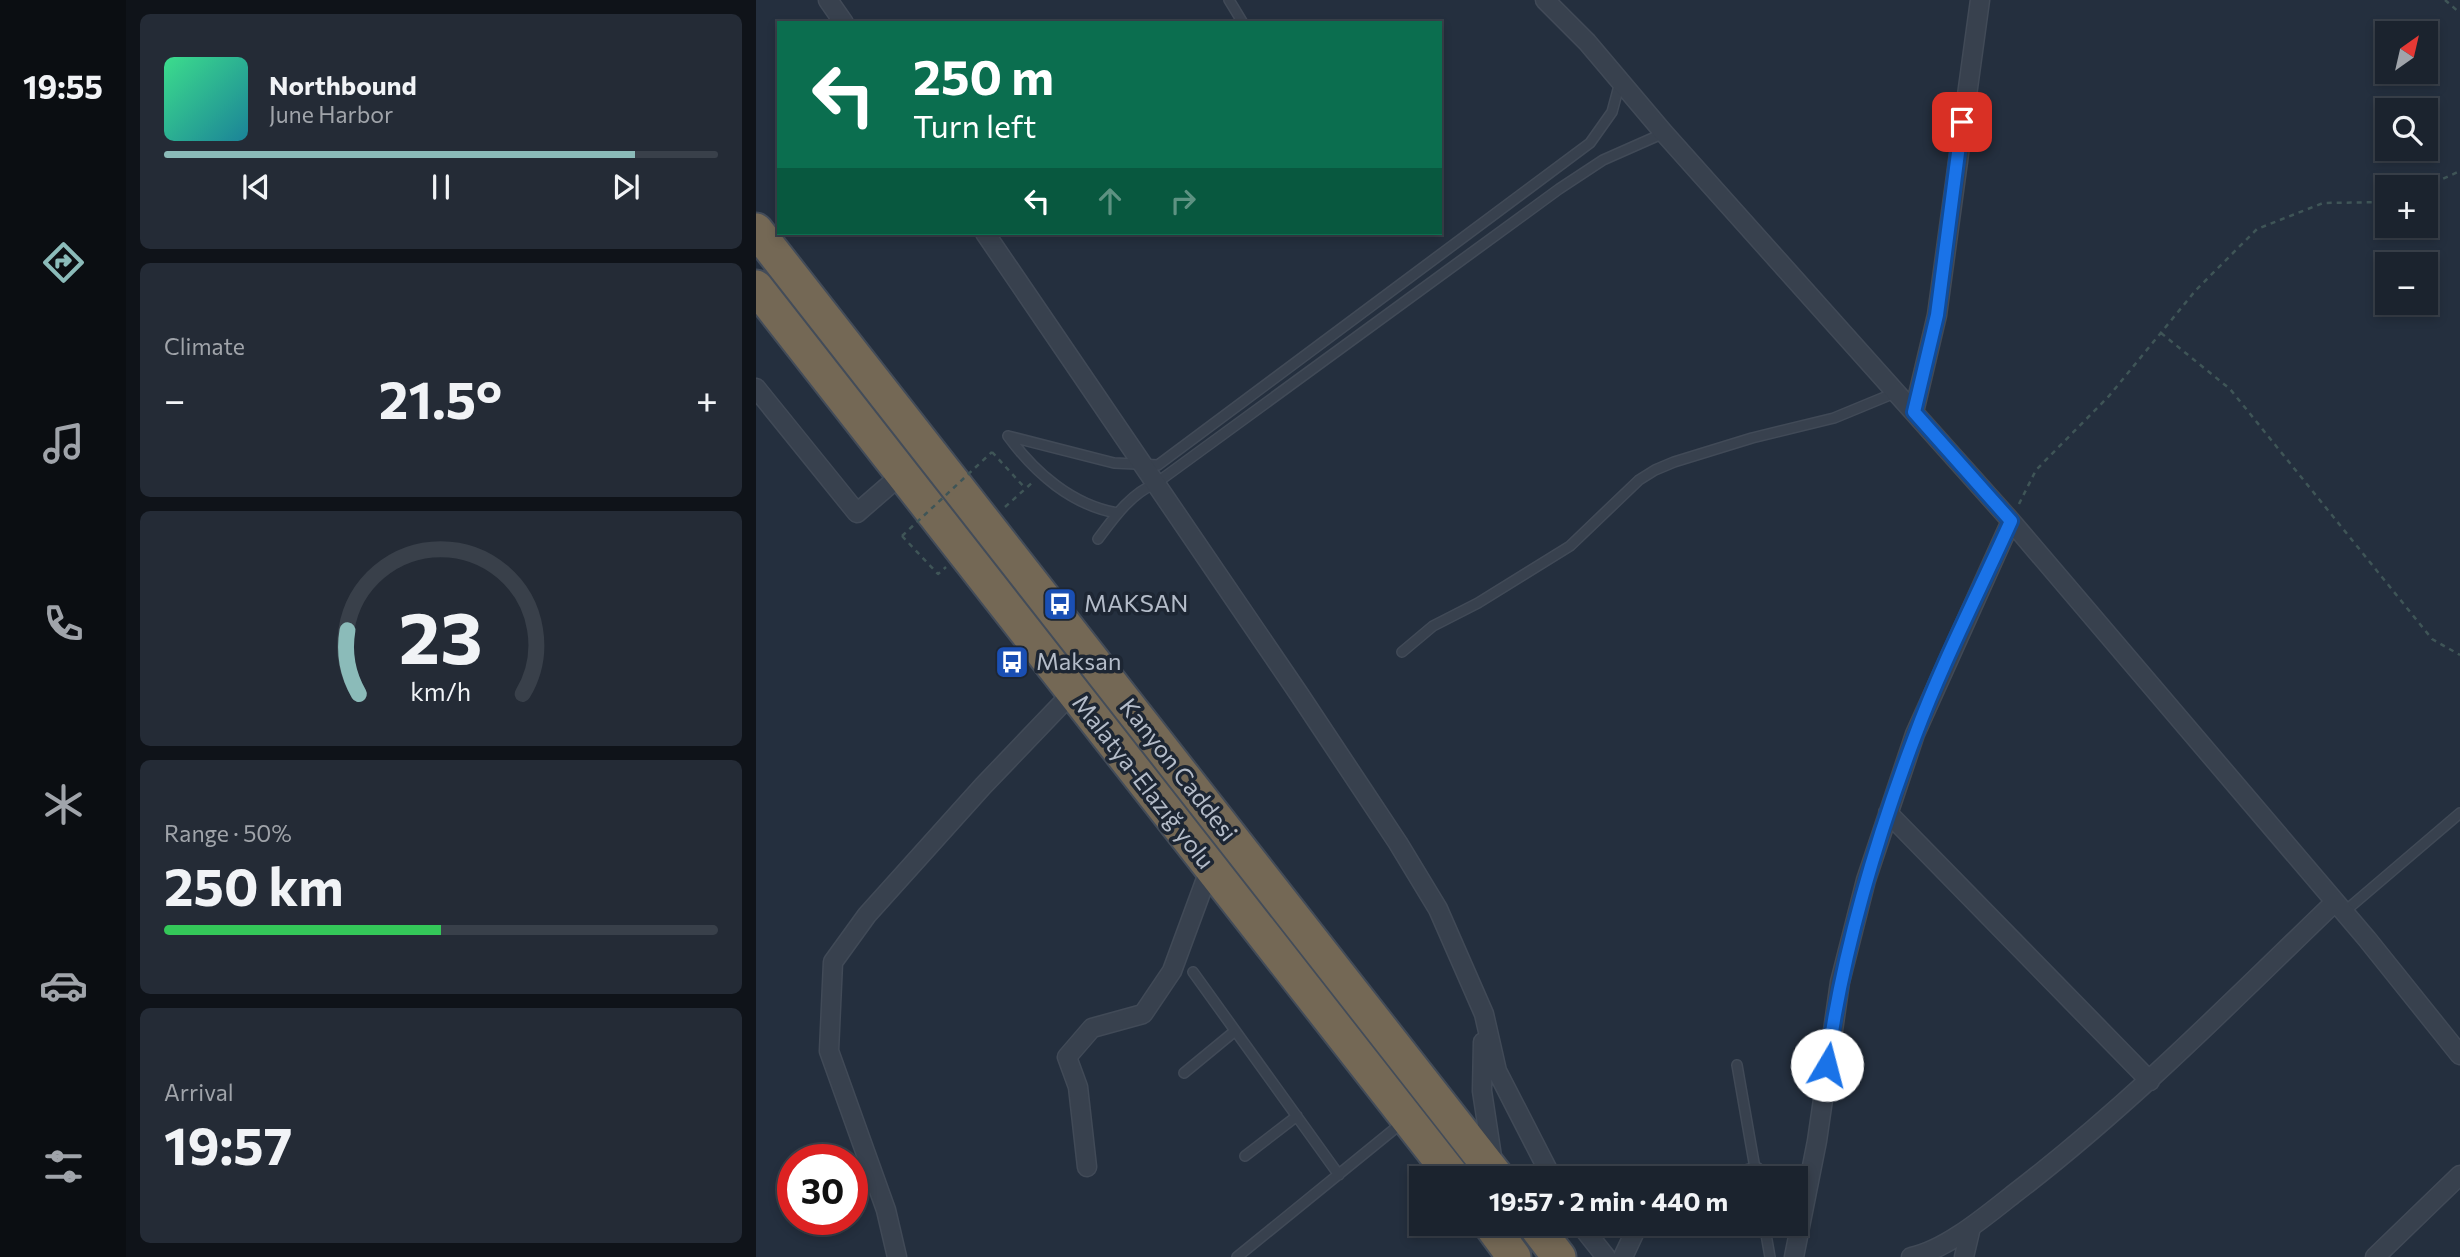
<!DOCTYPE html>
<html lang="en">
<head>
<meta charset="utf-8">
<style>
  body { margin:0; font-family:Commissioner,sans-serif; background:#242b36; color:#f1f3f6; height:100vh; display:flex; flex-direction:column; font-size:26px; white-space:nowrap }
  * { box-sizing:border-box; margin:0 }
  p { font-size:23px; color:#a0a4aa }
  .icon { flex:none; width:38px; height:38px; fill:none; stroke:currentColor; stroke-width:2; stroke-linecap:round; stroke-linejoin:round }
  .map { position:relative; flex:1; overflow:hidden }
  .drawer { display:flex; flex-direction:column; gap:14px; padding:14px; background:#0f1319; width:630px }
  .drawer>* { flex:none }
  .guide { position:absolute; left:21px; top:21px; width:665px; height:214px; border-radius:0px; box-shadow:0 4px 10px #0003,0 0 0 2px #39404a; background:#0b6e4f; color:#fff; overflow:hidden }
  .needle { width:46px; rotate:34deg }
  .controls { position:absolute; left:1619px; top:21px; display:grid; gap:14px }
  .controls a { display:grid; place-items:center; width:63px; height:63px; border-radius:0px; background:#1b232e; box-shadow:0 4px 10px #0003,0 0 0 2px #39404a; font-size:35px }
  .speed { position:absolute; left:21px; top:1144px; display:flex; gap:14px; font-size:35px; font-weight:700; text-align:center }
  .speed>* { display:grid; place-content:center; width:91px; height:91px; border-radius:50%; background:#1b232e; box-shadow:0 4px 10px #0003,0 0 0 2px #39404a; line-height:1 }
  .speed .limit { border:10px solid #d22; background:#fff; color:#111 }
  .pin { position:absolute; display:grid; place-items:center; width:60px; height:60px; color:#fff; margin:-30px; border-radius:14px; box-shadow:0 4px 10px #0006 }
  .me { position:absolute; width:77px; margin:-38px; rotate:8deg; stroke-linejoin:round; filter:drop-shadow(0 0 5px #0008) }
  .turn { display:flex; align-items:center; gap:24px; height:147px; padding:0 21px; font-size:32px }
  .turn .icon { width:91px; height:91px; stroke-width:2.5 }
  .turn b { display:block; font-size:49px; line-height:60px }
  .lanes { display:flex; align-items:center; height:66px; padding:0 21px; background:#0003; justify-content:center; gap:35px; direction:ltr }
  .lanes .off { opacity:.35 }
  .big { font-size:52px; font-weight:700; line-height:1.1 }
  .drawer .tile { flex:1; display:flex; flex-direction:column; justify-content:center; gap:10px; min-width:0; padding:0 24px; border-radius:10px; background:#242b36 }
  .drawer .dial { align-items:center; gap:0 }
  .dial svg { height:182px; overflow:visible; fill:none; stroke:#39404a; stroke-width:7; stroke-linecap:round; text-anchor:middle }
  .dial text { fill:#f1f3f6; stroke:none }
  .song { display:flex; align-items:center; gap:21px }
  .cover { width:84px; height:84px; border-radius:10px; background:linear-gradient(135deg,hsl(150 70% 55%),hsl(190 70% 35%)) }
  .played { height:7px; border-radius:4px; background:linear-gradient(90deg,#8bbbb9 85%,#39404a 85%) }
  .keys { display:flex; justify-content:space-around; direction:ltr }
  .heat { display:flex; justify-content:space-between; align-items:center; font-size:38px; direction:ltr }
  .charge { height:10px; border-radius:5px; background:linear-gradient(90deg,#34c759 50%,#39404a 0) }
  .trip { position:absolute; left:653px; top:1166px; width:399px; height:70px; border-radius:0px; background:#1b232e; box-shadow:0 4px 10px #0003,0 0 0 2px #39404a; font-weight:700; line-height:70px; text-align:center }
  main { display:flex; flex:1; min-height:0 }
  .dock { display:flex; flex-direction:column; width:126px; justify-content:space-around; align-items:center; background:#0b0e12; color:#a0a4aa }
  .dock .icon { width:49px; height:49px }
  .dock .current { color:#8bbbb9 }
  .dock b { font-size:32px; color:#f1f3f6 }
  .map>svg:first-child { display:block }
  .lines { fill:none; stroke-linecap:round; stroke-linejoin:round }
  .lane-casing { stroke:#414a57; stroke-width:12 }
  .street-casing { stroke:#414a57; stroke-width:21 }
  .highway-casing { stroke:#434c59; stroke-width:37 }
  .path { stroke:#3f5557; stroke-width:2.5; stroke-dasharray:5 5; stroke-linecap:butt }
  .lane { stroke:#38414e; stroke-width:9 }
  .street { stroke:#38414e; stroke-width:18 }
  .highway { stroke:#746855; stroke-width:33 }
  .path-bridge { stroke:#3f5557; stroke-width:2.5; stroke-dasharray:5 5; stroke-linecap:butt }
  .route-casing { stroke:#114b97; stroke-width:18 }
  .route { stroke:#1a73e8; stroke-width:12 }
  .labels { text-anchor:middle; stroke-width:7; stroke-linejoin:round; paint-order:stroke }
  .poi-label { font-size:24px; fill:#b4bcc9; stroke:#1d2633; text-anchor:start }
  .street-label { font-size:24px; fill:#b4bcc9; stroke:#1d2633 }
</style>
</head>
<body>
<main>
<nav class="dock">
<b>19:55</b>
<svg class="icon current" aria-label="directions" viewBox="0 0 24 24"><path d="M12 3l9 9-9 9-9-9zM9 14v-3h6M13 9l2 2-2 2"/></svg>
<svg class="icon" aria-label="music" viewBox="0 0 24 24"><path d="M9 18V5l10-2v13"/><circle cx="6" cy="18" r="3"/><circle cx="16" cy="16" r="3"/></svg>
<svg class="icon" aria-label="phone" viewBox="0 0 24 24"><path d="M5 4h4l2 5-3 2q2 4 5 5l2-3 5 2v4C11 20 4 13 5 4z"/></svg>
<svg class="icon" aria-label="climate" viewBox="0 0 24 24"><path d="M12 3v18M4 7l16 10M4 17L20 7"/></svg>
<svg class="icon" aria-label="car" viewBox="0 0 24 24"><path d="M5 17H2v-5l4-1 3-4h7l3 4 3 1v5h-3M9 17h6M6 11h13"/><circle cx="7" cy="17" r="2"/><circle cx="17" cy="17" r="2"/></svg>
<svg class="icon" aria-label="filters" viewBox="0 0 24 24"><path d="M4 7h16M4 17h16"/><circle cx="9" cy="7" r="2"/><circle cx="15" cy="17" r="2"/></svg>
</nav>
<section class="drawer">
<div class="tile">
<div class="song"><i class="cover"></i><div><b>Northbound</b><p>June Harbor</p></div></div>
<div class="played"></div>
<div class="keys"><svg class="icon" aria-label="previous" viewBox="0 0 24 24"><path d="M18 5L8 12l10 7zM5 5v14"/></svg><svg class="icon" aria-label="pause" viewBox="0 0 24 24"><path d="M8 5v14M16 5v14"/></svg><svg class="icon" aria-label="next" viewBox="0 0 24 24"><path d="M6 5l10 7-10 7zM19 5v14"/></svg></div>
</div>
<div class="tile"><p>Climate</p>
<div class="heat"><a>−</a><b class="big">21.5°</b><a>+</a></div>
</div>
<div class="tile dial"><svg viewBox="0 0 100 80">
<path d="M14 69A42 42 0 1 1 86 69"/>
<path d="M14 69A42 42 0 0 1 9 41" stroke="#8bbbb9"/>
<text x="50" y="56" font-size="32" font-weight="700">23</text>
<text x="50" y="72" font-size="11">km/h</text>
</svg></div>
<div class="tile"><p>Range · 50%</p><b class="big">250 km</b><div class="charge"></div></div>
<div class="tile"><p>Arrival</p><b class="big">19:57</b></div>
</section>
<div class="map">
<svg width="1704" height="1257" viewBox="0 0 1704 1257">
  <rect width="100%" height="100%" fill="#242f3e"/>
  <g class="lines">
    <g class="lane-casing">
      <path id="lane" d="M473,0L487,23
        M252,436L358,463L402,465L834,143L856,112L864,82
        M252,436C279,473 316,505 361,513
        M342,539C357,519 375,493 399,484L803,189L847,160L908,133
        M646,652L677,626L722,603L814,546L883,480L899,470L918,462L996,438L1078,418L1141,392
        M1588,912L1704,813
        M437,972L583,1175
        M981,1065L1000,1174
        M428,1073L479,1031
        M489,1156L541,1116
        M1008,1223L1014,1257
        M481,1257L647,1122"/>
    </g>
    <g class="street-casing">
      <path id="street" d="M72,0L88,23
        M789,0L831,42L908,133L1255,521L1611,939L1704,1055
        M229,233L543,694L642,843L682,909L728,1014L741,1071L796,1178
        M0,388L101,513L146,474
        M1158,412L1181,315L1224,0
        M1132,813L1394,1081
        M727,1042L726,1091L737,1163
        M331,1167L322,1087L311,1057L336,1028L387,1014L416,971L454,868
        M977,1178L1000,1172
        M823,1223L850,1257
        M141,1257L130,1210L73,1051L77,962L111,915L227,786L317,692
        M867,1257L883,1223
        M1038,1257L1061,1141L1084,982L1110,880L1159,734L1255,521
        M1155,1257C1190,1250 1231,1215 1259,1193C1374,1105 1475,1002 1579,902
        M1208,1257L1215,1227
        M1619,1257L1704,1175"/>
    </g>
    <g class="highway-casing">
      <path id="highway" d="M0,230L742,1178
        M0,287L698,1178
        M733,1223L758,1257
        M777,1223L803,1257"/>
    </g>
    <path class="path" d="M1689,0L1704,13
      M1669,187L1704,171
      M1405,333L1474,389L1676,639L1704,655
      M236,452L269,488
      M1263,504L1280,470L1353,396L1440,290L1501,229L1567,203L1631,202
      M249,507L278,481
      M146,536L182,574L190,567"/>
    <use href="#lane" class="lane"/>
    <use href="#street" class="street"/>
    <use href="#highway" class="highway"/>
    <path class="path-bridge" d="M146,536L236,452"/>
  </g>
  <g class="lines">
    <g class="route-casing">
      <path id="route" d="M1071,1065C1086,952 1119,842 1159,736C1186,663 1223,592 1255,521L1158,412L1181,315L1206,122"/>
    </g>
    <use href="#route" class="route"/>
  </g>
  <defs>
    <g id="bus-square" transform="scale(1.75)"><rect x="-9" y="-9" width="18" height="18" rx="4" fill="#1a4fb4" stroke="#1d2633"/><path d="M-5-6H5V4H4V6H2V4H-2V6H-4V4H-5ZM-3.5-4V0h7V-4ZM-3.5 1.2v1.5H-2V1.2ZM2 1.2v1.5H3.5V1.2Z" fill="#fff"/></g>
  </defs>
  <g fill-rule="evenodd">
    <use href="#bus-square" x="304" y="604"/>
    <use href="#bus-square" x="256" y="662"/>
  </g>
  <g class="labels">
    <g class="poi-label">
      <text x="328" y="612">MAKSAN</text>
      <text x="280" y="670">Maksan</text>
    </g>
    <g class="street-label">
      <text transform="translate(422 770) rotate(52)" y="8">Kanyon Caddesi</text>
      <text transform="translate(387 782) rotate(52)" y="8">Malatya-Elazığ yolu</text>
    </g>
  </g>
</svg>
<div class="controls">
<a><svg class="needle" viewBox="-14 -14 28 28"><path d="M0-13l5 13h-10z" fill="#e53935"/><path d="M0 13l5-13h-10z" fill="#a0a4aa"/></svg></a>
<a><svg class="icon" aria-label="search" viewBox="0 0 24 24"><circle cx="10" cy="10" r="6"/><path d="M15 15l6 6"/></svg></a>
<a>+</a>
<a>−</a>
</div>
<div class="speed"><div class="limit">30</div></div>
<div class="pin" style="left:1206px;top:122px;background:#d93025"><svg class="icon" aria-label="arrive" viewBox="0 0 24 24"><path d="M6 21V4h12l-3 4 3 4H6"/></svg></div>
<svg class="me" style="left:1071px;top:1065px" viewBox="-20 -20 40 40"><circle r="19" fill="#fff"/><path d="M0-13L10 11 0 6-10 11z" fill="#1a73e8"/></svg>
<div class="trip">19:57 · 2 min · 440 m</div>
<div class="guide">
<div class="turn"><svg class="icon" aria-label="left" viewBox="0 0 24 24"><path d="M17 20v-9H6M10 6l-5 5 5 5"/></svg><div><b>250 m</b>Turn left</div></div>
<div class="lanes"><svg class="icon" aria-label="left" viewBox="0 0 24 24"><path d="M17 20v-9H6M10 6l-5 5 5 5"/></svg><svg class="icon off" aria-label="ahead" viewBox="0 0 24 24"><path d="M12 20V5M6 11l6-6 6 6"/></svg><svg class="icon off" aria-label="right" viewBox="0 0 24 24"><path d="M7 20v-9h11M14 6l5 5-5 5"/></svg></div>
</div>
</div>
</main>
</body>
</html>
